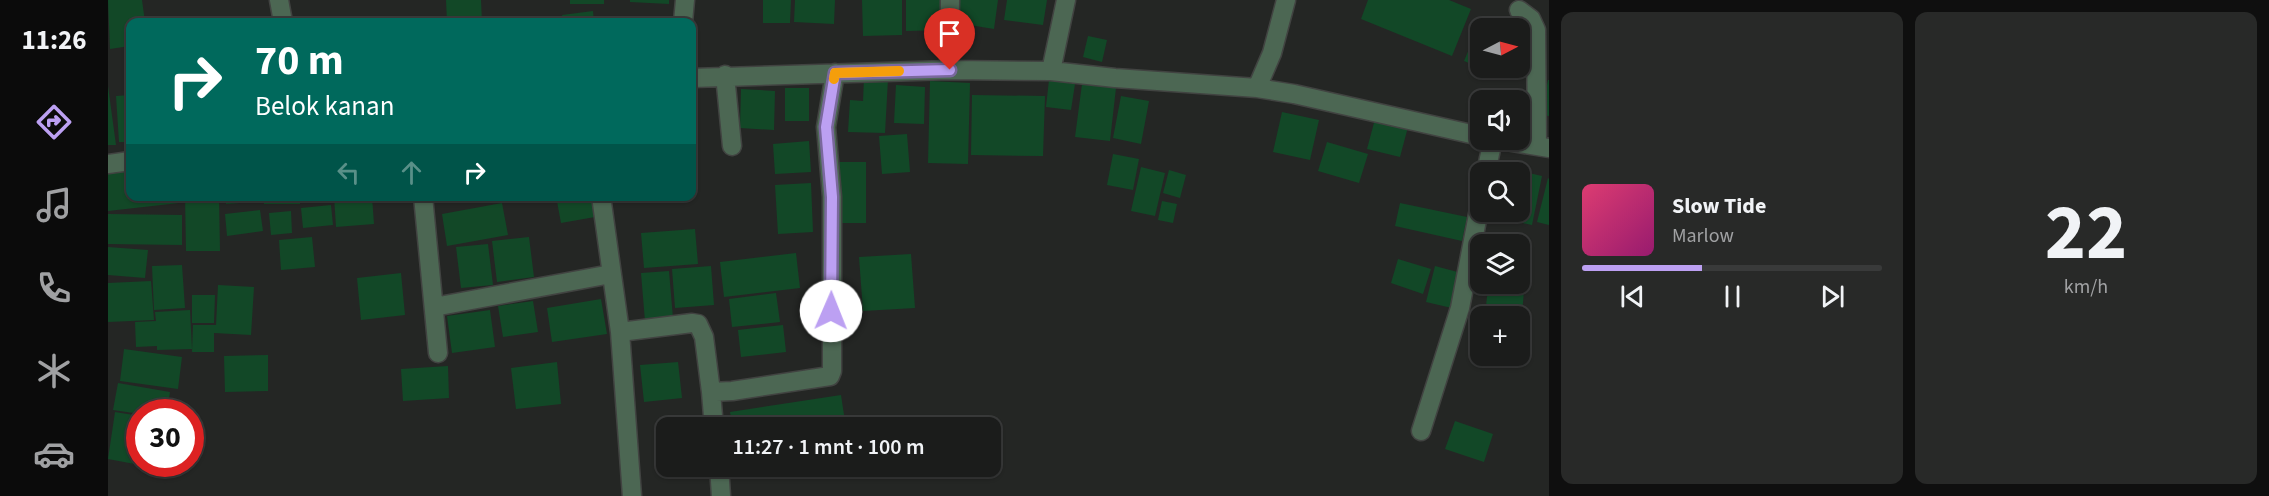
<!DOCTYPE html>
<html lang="id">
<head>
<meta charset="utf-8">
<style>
  body { margin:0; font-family:"Source Sans 3",sans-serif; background:#282928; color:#f1f3f6; height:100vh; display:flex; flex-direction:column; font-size:22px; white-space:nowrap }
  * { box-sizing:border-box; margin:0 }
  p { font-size:20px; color:#a0a1a3 }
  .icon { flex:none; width:33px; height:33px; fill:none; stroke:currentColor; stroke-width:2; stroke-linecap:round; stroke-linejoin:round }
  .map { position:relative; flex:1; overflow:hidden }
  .details { display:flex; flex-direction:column; gap:12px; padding:12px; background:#0f0f0f; width:720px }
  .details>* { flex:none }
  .top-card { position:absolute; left:18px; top:18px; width:570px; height:183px; border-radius:12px; box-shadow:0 2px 4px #0004,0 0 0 2px #393a3a; background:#00695c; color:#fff; overflow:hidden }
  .needle { width:39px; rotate:84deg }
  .tools { position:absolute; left:1362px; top:18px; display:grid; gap:12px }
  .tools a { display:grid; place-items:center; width:60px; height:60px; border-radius:12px; background:#1b1c1b; box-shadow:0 2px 4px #0004,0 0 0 2px #393a3a; font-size:30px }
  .speed { position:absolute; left:18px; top:399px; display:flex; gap:12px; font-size:30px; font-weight:700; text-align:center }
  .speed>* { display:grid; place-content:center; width:78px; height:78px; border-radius:50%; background:#1b1c1b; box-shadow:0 2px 4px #0004,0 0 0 2px #393a3a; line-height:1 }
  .speed .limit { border:9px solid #d22; background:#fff; color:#111 }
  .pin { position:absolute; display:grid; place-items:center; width:51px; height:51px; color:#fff; margin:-62px -26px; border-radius:50% 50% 50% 0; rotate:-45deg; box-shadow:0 0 6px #0007 }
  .pin .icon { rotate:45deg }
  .me { position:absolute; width:66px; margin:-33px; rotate:1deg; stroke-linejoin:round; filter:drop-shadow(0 0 4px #0008) }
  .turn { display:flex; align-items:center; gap:21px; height:126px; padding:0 30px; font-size:27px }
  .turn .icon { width:78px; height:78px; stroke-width:2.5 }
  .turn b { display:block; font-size:42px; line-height:51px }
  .lanes { display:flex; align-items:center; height:57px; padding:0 30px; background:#0003; justify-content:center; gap:30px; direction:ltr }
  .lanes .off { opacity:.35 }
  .details .tile { flex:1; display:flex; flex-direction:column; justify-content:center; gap:9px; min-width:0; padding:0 21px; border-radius:12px; background:#282928 }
  .details .dial { align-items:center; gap:0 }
  .dial b { font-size:78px; line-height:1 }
  .song { display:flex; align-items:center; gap:18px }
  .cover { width:72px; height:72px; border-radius:9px; background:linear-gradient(135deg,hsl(340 70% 55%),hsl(320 70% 35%)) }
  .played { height:6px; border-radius:3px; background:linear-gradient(90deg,#bca0f2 40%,#393a3a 40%) }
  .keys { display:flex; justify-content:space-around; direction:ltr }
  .details .tiles { flex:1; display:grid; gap:12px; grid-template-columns:repeat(2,1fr) }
  .trip { position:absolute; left:548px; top:417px; width:345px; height:60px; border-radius:12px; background:#1b1c1b; box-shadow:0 2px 4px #0004,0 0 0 2px #393a3a; font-weight:600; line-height:60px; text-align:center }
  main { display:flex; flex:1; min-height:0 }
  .menu { display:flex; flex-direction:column; width:108px; justify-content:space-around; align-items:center; background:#0b0b0b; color:#a0a1a3 }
  .menu .icon { width:42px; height:42px }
  .menu .on { color:#bca0f2 }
  .menu b { font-size:27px; color:#f1f3f6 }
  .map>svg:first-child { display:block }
  .building { fill:#124827 }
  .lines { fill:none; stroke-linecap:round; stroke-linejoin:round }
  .street-casing { stroke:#414341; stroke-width:21 }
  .street { stroke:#4c6753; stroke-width:18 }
  .route-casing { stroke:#7a689d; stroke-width:15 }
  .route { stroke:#bca0f2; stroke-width:10 }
  .slow { stroke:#f59e0b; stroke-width:10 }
</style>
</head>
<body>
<main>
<nav class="menu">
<b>11:26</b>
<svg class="icon on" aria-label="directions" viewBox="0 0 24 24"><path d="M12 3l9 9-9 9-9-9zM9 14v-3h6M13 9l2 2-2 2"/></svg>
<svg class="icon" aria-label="music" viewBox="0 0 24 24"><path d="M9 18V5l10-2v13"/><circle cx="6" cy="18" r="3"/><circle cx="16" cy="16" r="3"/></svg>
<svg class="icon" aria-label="phone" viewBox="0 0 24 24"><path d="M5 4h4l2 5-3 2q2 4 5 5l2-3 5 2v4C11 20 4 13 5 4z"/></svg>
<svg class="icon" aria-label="climate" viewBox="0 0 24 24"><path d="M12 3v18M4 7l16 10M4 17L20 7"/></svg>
<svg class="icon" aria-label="car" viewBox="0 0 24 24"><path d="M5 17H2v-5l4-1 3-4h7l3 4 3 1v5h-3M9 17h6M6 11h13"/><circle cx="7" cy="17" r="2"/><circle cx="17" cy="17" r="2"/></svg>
</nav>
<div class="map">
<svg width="1441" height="496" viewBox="0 0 1441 496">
  <rect width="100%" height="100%" fill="#242624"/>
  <path class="building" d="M0,0H34L37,22H22V46L2,49Z
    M338,0H373L374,22H339Z
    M462,0H496V4H462Z
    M522,0H561V4L522,2Z
    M655,0H683L682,23H655Z
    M687,0H727L726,24L686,22Z
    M754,0H794V35L755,36Z
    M798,0H838V30L798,31Z
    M847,0H890L886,29L843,22Z
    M899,0H939L935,25L896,20Z
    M1260,0H1341L1363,9L1344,56L1253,19Z
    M485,11L486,22H455L454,15Z
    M1367,35L1372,37V68H1407L1403,80L1356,61Z
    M980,36L999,40L994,62L975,57Z
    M756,78L780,79L777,133L740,132L742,100L755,101Z
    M941,80L967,84L963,110L938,107Z
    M1440,80H1441V116L1433,115Z
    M822,81L862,83L860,164L820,163Z
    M974,84L1008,88L1002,141L967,137Z
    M788,85L817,87L816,124L786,123Z
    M0,86L8,145H0Z
    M677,88H701V121H677Z
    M633,89L667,91L666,130L632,128Z
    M1393,91L1412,98L1411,100H1390Z
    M22,95V142H11L8,96Z
    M864,95L937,96L935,156L863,155Z
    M1013,96L1041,101L1033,144L1005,138Z
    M1174,112L1211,120L1202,160L1165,152Z
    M1267,119L1300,127L1292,157L1259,149Z
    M799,134L802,172L774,174L771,136Z
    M701,141L703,172L667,174L665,144Z
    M1219,142L1260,154L1251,183L1210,171Z
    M1005,154L1031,159L1025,190L999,185Z
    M731,162H758V223H731Z
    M1386,165L1434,176L1424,225L1376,215V212H1412V172H1384Z
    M22,167V196H70L71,203L0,211V169Z
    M1033,167L1057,173L1047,216L1023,211Z
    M1061,170L1078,175L1072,198L1055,193Z
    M1440,178L1441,179V225L1429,222Z
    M703,183L705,232L670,234L667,185Z
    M77,196H111L112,251H78Z
    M117,196H146V202L118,204Z
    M156,196H192V204H156Z
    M226,196H264L266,224L228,227Z
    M448,196H484L487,217L453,223Z
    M1054,201L1069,204L1065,223L1050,220Z
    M394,203L400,235L339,246L334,214Z
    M1292,203L1359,217L1354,241L1287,226Z
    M223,205L225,225L195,228L193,208Z
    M152,210L155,231L119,236L117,214Z
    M183,211L184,233L163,235L161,213Z
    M0,214L74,215V245L0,244Z
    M587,229L590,264L536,268L533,233Z
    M204,237L207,267L173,270L171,240Z
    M421,237L426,277L389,282L384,241Z
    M380,244L385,285L353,288L348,247Z
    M0,247L40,250L37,278L0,275Z
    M688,253L692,288L616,297L612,262Z
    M803,254L807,308L755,311L751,257Z
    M1290,259L1323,269L1315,294L1283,283Z
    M74,265L77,308L46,310L44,266Z
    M603,266L606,305L567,308L564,269Z
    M1327,266L1357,274L1348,309L1318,302Z
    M561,271L565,318L537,321L533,273Z
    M293,273L297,315L253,320L249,278Z
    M43,281L46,320L0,322V283Z
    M110,285L146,287L143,335L106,333V352H84L85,325H108Z
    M1380,287L1416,290L1413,328L1412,327V316H1377Z
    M668,293L672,322L624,327L621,299Z
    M84,295H107L106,323H84Z
    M493,299L499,334L444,342L439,308Z
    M425,301L430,332L395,337L390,306Z
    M82,310L84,349L49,350V346L28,347L27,322L48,321L47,312Z
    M382,310L387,347L344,353L339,316Z
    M675,325L678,352L633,357L630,330Z
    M16,349L74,357L70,389L12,381Z
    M160,355V391L117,392L116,356Z
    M449,362L453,404L408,409L403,368Z
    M570,362L574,398L536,402L532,365Z
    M340,366L341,398L295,401L293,369Z
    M10,383L62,392L59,412H32V414L5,410Z
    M733,395L738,428H625L622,412Z
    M7,412L32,416V465L0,459Z
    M1347,421L1385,434L1376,462L1337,449Z
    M33,464H62L61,470Z
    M558,466H596L597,468L558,472Z"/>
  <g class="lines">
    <g class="street-casing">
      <path id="street" d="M171,0L175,22
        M1411,10L1423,19L1428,30L1429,145
        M575,22L577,0
        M841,70L842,0
        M943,71L958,0
        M617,75L624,146
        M584,78L841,70L943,71L1007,78L1149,88L1186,94L1372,136
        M1149,88L1164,53L1178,0
        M1392,140L1441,148
        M0,164L22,161
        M1378,172L1385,140
        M315,196L330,353
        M493,196L512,332L584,323L590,324L596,337L603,392L624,391L722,376L724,371V197L718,127L727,73
        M326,307L503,274
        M512,332L524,496
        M603,392L606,428
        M1313,431L1352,308L1372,204
        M611,466L613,496"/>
    </g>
    <use href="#street" class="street"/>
  </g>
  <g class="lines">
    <g class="route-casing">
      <path id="route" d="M723,311L724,197L718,127L727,73L842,70"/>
    </g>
    <use href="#route" class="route"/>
    <path class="slow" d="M726,79L727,73L791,71"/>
  </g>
</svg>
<div class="tools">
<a><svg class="needle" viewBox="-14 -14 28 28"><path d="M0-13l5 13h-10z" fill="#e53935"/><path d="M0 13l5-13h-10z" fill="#a0a1a3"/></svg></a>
<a><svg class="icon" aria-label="sound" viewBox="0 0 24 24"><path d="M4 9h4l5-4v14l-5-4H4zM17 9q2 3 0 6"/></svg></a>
<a><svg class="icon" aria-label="search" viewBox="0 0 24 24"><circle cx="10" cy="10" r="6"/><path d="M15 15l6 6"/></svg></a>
<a><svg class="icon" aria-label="layers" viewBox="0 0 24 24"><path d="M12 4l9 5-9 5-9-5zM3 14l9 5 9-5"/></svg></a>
<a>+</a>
</div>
<div class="speed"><div class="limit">30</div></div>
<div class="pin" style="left:842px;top:70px;background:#d93025"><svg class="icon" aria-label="arrive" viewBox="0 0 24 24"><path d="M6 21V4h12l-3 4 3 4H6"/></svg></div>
<svg class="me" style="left:723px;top:311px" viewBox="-20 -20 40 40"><circle r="19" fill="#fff"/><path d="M0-13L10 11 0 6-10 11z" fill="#bca0f2"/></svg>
<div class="trip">11:27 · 1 mnt · 100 m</div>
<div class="top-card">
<div class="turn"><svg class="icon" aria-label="right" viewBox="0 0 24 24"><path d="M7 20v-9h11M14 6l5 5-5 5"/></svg><div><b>70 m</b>Belok kanan</div></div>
<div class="lanes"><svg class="icon off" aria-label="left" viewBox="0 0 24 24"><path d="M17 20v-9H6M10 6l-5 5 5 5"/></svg><svg class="icon off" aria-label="ahead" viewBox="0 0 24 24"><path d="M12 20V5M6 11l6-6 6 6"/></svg><svg class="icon" aria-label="right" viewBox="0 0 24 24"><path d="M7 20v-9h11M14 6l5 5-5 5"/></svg></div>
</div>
</div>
<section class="details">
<div class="tiles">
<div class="tile">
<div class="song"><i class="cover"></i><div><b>Slow Tide</b><p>Marlow</p></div></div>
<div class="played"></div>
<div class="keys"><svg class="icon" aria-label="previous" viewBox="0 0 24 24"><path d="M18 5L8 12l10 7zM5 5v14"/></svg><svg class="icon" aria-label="pause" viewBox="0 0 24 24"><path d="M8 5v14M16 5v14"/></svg><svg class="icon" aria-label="next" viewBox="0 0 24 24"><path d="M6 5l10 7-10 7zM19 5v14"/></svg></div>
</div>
<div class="tile dial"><b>22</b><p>km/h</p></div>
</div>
</section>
</main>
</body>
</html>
